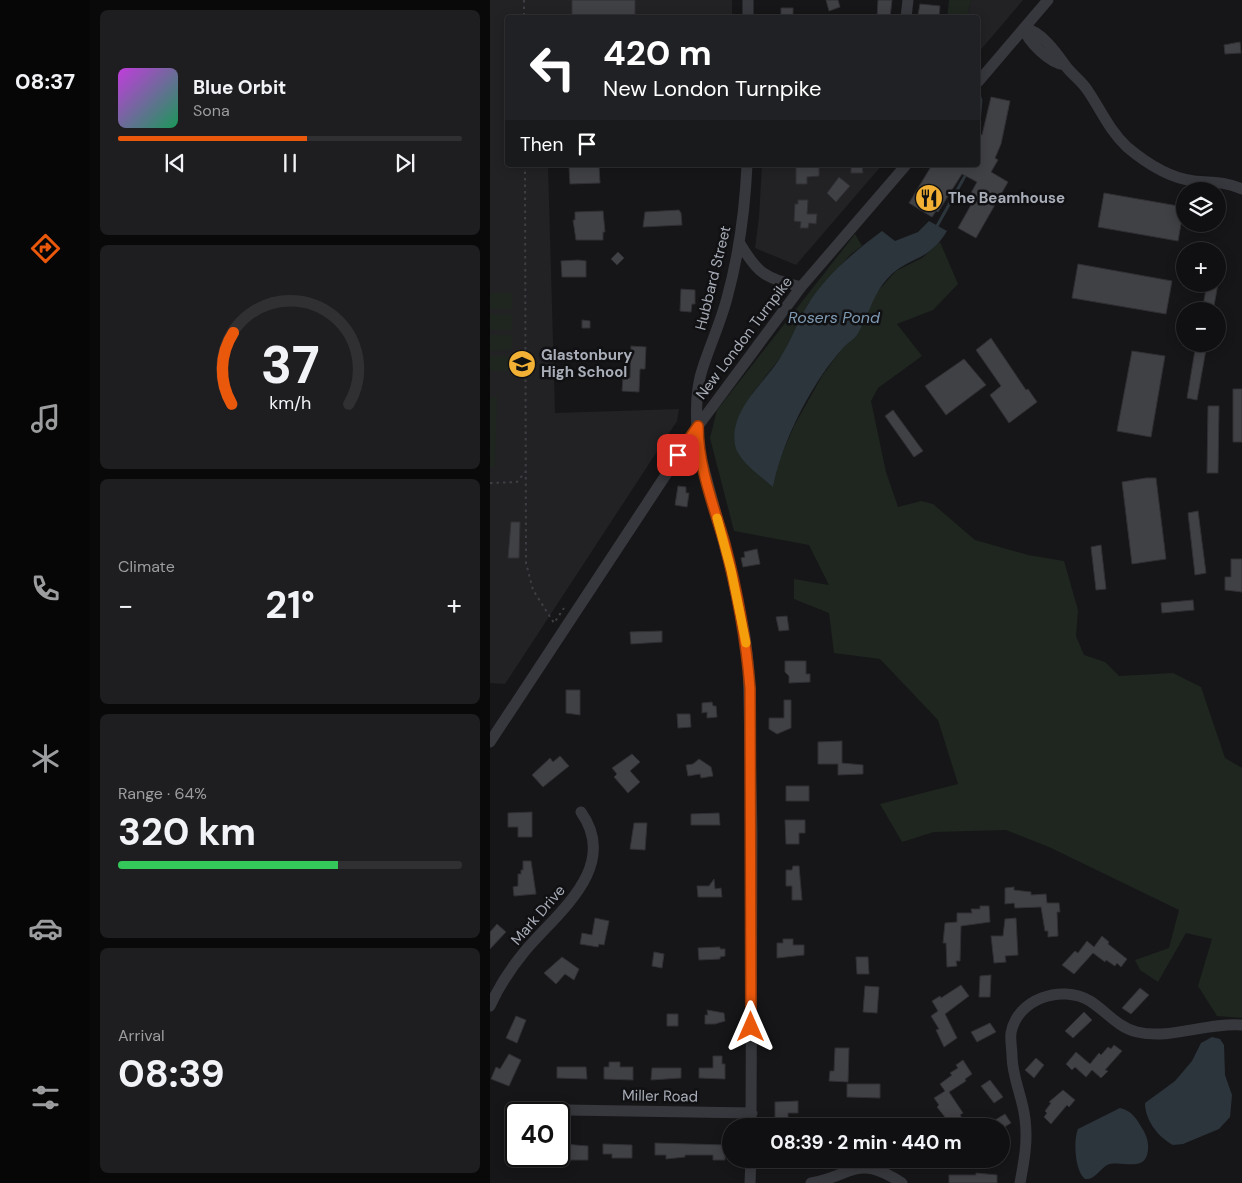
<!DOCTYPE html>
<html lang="en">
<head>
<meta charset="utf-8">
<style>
  body { margin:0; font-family:"DM Sans",sans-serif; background:#1e1e20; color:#f1f3f6; height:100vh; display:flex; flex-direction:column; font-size:19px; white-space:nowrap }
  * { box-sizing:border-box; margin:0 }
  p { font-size:16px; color:#9c9d9f }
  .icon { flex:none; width:28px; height:28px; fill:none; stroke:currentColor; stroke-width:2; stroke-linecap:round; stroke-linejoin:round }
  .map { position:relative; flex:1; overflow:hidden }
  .side { display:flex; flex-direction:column; gap:10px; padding:10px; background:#09090a; width:400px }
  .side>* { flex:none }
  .banner { position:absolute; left:15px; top:15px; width:475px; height:152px; border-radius:5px; box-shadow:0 2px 12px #0003,0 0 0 1px #303032; background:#202124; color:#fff; overflow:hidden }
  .buttons { position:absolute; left:686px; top:182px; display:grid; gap:10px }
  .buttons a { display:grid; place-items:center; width:50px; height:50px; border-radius:50%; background:#101012; box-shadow:0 2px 12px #0003,0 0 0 1px #303032; font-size:25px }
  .speed { position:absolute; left:15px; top:1102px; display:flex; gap:10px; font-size:25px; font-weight:700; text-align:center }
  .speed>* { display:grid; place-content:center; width:65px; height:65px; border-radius:50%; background:#101012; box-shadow:0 2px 12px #0003,0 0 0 1px #303032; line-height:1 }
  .speed .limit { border:2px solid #111; border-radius:8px; background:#fff; color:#111 }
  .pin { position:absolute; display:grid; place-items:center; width:42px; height:42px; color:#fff; margin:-21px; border-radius:10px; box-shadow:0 2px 8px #0006 }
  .me { position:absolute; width:55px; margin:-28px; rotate:0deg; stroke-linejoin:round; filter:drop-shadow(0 0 4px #0008) }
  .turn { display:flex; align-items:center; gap:18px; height:105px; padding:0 15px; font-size:22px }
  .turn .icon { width:65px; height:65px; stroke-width:2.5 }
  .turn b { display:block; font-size:35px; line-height:42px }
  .then { display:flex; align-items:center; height:48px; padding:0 15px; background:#0003; gap:10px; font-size:19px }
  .big { font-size:38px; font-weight:700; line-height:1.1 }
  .side .widget { flex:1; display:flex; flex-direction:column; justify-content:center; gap:8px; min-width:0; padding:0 18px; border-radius:8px; background:#1e1e20 }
  .side .dial { align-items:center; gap:0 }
  .dial svg { height:130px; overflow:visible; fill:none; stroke:#303032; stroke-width:7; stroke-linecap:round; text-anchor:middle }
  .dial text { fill:#f1f3f6; stroke:none }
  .song { display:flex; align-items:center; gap:15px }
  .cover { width:60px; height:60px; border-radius:8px; background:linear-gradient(135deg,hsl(290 70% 55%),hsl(150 70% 35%)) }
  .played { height:5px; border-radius:2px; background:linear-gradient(90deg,#ea580c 55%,#303032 55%) }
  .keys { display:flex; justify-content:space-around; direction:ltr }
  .heat { display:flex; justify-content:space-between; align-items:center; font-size:28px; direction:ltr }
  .charge { height:8px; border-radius:4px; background:linear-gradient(90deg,#34c759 64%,#303032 0) }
  .trip { position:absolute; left:232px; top:1118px; width:288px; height:50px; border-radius:25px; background:#101012; box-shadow:0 2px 12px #0003,0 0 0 1px #303032; font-weight:700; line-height:50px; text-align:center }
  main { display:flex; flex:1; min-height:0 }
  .tabs { display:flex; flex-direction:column; width:90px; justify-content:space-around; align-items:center; background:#060607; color:#9c9d9f }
  .tabs .icon { width:35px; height:35px }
  .tabs .selected { color:#ea580c }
  .tabs b { font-size:22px; color:#f1f3f6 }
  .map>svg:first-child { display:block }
  .built { fill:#222225 }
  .green { fill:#1e261f }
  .water { fill:#2c353c }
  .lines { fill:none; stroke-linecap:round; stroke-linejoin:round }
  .stream { stroke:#2c353c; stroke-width:3 }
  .building { fill:#404145; stroke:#303034 }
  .path { stroke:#3d3f44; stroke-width:2; stroke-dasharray:2.5 4; stroke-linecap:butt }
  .minor { stroke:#37383d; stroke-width:11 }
  .route-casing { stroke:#983908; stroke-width:12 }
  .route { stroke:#ea580c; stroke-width:9 }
  .slow { stroke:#f59e0b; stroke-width:9 }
  .labels { text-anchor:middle; stroke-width:5; stroke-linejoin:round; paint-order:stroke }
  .poi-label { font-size:15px; font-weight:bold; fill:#a8adb8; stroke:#111113; text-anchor:start }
  .street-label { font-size:15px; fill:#a8adb8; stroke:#111113 }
  .water-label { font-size:16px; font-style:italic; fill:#7f9bb3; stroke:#111113 }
</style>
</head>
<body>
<main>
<nav class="tabs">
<b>08:37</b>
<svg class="icon selected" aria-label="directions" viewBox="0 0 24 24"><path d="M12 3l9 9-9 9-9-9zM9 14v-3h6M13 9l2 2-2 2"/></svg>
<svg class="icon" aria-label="music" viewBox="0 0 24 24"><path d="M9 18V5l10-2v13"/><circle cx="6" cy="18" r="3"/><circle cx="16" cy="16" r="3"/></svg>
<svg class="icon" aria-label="phone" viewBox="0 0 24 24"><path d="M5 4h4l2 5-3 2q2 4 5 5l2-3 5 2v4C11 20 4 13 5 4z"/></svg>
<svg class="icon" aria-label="climate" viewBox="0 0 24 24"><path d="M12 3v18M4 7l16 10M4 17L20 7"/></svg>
<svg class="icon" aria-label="car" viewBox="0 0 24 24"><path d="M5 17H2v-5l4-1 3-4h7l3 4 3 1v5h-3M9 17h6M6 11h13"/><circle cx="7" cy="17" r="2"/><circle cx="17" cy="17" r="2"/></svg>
<svg class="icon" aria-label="filters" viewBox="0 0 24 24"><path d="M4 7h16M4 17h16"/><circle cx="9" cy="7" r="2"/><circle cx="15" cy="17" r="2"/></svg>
</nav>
<section class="side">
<div class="widget">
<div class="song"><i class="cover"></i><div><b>Blue Orbit</b><p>Sona</p></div></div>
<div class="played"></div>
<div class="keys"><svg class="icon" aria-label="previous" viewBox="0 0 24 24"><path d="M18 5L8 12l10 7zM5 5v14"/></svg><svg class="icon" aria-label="pause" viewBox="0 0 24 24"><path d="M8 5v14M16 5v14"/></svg><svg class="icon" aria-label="next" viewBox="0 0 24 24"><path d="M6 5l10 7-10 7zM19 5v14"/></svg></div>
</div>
<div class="widget dial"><svg viewBox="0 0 100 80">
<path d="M14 69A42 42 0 1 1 86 69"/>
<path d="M14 69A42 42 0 0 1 15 25" stroke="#ea580c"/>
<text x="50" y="56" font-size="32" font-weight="700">37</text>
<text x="50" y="72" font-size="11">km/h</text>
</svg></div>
<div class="widget"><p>Climate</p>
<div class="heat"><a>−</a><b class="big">21°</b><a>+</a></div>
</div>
<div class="widget"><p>Range · 64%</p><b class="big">320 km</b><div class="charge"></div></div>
<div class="widget"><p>Arrival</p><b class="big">08:39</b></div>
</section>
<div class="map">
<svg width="752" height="1183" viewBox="0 0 752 1183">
  <rect width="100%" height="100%" fill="#161618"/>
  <path class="built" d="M0,0H242V17L18,18V165H58L65,413L189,409L187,421L15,684L0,683Z
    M481,0H533L488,53V18L477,17Z
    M272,165H392L306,265L265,248L269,217Z"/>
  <path class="green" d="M459,0H481L477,17L457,18Z
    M365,234L372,246L361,254L318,304L293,354L262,394L245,446L252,457L283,486L288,463L304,426L332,376L354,346L366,337L386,293L406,271L432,258L450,242L468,284L443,310L407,324L432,356L388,388L381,401L396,472L408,507L431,501L443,504L485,540L538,555L574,561L588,610L586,636L594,655L615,662L629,676L683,673L711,687L735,758L752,768V1018L727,1016L708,986L722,939L696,933L668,982L650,970L645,960L679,948L689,910L559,847L516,830L444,832L412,842L390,804L468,784L448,720L390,659L344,653L339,613L304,599V579L339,585L319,545L244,531L220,438L227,410Z
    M0,293H22V309H0Z
    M0,314H22V330H0Z
    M0,335H22V350L0,351Z
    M0,356H22V371H0Z
    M0,397H7L5,467H0Z"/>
  <path class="water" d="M439,221L457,231C438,263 418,256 398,278C382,295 379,316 367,335C364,340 357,343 353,348C346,356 338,366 332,375C310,408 291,448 283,487C272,477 248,461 245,445C239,408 277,382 293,353C302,338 308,321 317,306C334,277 366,250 392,231L405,241L428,232Z
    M722,1037L730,1039L734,1045L735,1075L742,1095L740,1117L729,1129L693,1144L683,1145C668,1137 655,1120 655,1103L685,1081L702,1061L711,1043Z
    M630,1108C642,1111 646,1118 652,1128C656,1134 659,1142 658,1150C656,1174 630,1159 617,1165C609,1170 605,1180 595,1179C585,1172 583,1140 588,1129Z"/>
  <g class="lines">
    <path class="stream" d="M488,92L491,100L488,134
      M447,226L475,176"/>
  </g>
  <path class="building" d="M82,0H145V18H82Z
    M336,0H348L350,7L339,11Z
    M388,0H402L400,18H387Z
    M430,4L450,6L449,17L428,15Z
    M291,8H303V18H291Z
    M750,42L751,53L735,54L734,45Z
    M501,97L520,101L511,144L505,158L508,160L501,172L518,182L486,238L468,228L486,196L481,193L487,182L472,174L448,212L446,211L442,217L419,203L442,165H488V133L492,135Z
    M306,165L329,166V176L317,177V184H306Z
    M361,165H372L373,173H361Z
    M100,166H109L110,183L80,184L79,167Z
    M349,177L360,186L346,202L337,193Z
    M614,193L694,207L688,241L608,227Z
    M308,200H318L317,214H327L326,224L319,223L318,228H310L311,222L304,221L305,204H308Z
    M189,210L191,213L192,225L153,227L155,212Z
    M113,211L115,232H113V240H86L83,220H85V212Z
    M128,252L134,258L127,265L121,259Z
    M88,260L96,261V277H72L71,261Z
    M588,264L682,281L676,314L582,298Z
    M717,284H728L723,311H712Z
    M191,289L205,290V304H202L201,312L190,311Z
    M92,320L100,321V328H92Z
    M501,338L536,390L538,389L547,402L519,423L500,395L511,386L486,350Z
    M706,344H717L707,400L697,398Z
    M141,346L156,347L155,369H150L149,392L132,391L133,377L140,378Z
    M642,351L675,356L661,437L627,431Z
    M474,359L496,385L456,415L435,386Z
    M743,389H752V442H743Z
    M718,406H729L728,473H717Z
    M403,410L433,451L424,457L395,416Z
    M656,478H666L676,559L642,564L632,482Z
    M188,486L196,487V493H199L197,507L185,505Z
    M708,511L716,573L705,575L698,513Z
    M21,522H30L29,558H18Z
    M611,545L616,589L606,590L601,547Z
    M267,549L270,564L253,567L251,558L255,557L254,552Z
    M741,559H752V592L735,590V577H741Z
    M703,600L704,610L672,613L671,603Z
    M297,616L299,630L289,631L286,617Z
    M172,631V642L141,644L140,632Z
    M295,661H316V674H320V682L299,683V676L295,672Z
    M76,690H90V715L76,713Z
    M294,700H301V728L287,734L279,729V718H294Z
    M222,702L223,706H226L227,717L217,718V712L212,713V703Z
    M187,714H200L201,727L188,728Z
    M352,741V763L373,765V774L348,775V764H328V742Z
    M142,754L150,762L140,771L150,782L138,793L124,777L127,774L122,768Z
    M70,756L79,766L53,787L42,775L60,758L63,762Z
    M209,759L221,767L223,776L211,778L210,774L198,776L196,765L203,764Z
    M296,786H319V801H296Z
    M42,812V837H28V827H18V813Z
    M229,813L230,825H201V814Z
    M295,820H315V833H309V844H296Z
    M144,823H157L155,850L140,849Z
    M33,861H41L46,894L24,896L23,887L28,886V874H31V870H33Z
    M303,866H309L312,900H302V886H296V870H302Z
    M224,879L225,889L231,888L232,897H208L207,886H219Z
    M524,887V890L541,892V895L556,894L557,903H569L570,912H567L568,936L558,937V931H555L551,907L525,908L524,903L515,904V888Z
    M490,906H499L500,922L471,926L470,961H466L467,966L457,967L456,943H453L455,923L467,922V913H482L481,909H490Z
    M105,918L119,921L114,945L109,944L108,947L90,944L92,933L102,935Z
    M526,918L528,955L515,956L516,962L504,963L501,936H513L515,919Z
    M7,924L16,932L0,949V932Z
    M612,936L619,942L618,944L637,959L631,967L627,963L625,966L616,960L615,962L603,953L584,974L572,965L585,951L588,953L597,941L604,947Z
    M293,939H303V945H314V955L287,958V943H293Z
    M230,947V949H235V956L230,957V959L209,960L208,948Z
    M164,952L174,954L172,968L162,966Z
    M72,957L89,969L84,980L75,974L66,984L54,973Z
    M366,957H378L379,974H367Z
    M501,975L500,997H489L490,976Z
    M471,985L479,996L455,1014L467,1038L454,1047L446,1030L449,1029L441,1016L448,1011L442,1001L450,996L451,998Z
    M375,986L389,987L387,1013L373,1012Z
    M650,988L659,995L641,1014L632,1008Z
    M217,1010L234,1013L235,1021L225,1024H215V1015H218Z
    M594,1012L602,1020L583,1038L575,1031Z
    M177,1014H188V1026H177Z
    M26,1016L36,1020L27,1043L16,1038Z
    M500,1023L506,1032L487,1042L481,1032Z
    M624,1045L632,1051L615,1070L618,1071L611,1078L602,1070L596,1077L585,1067L582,1070L576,1064L586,1052L600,1064L609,1053L611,1055L618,1047L621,1049Z
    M345,1048H359L358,1082L339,1081L340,1071H344Z
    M19,1054L31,1060L19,1086L1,1079L6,1067L10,1069Z
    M223,1056H232V1064H235V1079L209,1078V1068H223Z
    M546,1058L554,1065L544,1078L535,1070Z
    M473,1060L482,1074L475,1079L476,1081L459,1092L473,1113L470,1115L476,1123L470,1126H462L447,1107L449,1105L444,1098L455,1091L450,1084L462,1075L460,1073L468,1068L466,1065Z
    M119,1062H130V1067H143V1080L114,1079V1067H119Z
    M67,1067H96L97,1079L67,1078Z
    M162,1068H191V1078L161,1080Z
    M500,1080L513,1097L504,1103L491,1086Z
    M357,1084H390V1098L357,1097Z
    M573,1090L585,1100L579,1107L577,1105L561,1124L554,1117L557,1113L555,1111L561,1103L559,1102Z
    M308,1101V1113H298V1118H285V1102Z
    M515,1114L521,1123L511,1129V1126H495Z
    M165,1143L235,1145V1160H223V1155H195V1157L176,1159V1155H165Z
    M73,1144L98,1146V1160H73Z
    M113,1144L142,1145V1158H122V1154H113Z
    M486,1173L507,1175V1183H459V1175H486Z"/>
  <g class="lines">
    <path class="path" d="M34,0V18
      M35,165L36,563L43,590L64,623L74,608
      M0,483L27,482L35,472"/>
    <path class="minor" d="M258,18V0
      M416,18L418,0
      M534,28C551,31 566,52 575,65C581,74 592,81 598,91C611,110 619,130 637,147C656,163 678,178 704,181C723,183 734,181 752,189
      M534,28C537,41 560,64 575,65
      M488,82L558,0
      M257,165C255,210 249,254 237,298C231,321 221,343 213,367C204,392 206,428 210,454L241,570L255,636L258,662L262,831L261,1126
      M249,242C269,276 275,277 311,287
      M0,742L208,426L311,287L416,165
      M0,1006C9,986 21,968 35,951C68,912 130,867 91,812
      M77,1110L262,1113
      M260,1183L261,1159
      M321,1183C363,1176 366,1153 412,1183
      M530,1183C534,1162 538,1141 535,1119C533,1098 522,1077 522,1056C522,1049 520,1040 521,1033C527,999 571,984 600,1001C616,1011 627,1027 647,1032C681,1040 717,1022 752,1025"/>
  </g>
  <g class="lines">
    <g class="route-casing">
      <path id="route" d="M188,455L208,426C208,465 223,504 234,541C247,590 256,638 260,688L261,1027"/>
    </g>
    <use href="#route" class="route"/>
    <path class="slow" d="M227,518L241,570L256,643"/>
  </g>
  <defs>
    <g id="restaurant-disc" transform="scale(1.4375)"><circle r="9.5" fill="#f2b134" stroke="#111113"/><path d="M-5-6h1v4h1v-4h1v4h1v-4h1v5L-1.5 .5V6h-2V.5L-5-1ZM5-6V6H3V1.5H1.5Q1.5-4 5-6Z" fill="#111"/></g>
    <g id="school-disc" transform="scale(1.4375)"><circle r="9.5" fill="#f2b134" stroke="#111113"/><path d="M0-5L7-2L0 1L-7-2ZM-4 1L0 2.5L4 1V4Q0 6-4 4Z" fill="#111"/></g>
  </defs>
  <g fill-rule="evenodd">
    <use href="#restaurant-disc" x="439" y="198"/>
    <use href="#school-disc" x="32" y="364"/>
  </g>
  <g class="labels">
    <g class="poi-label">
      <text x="458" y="203">The Beamhouse</text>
      <text x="51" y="360">Glastonbury<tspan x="51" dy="17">High School</tspan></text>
    </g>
    <g class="street-label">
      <text transform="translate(223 278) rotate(-76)" y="5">Hubbard Street</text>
      <text transform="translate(254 338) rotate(-53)" y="5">New London Turnpike</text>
      <text transform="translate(48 915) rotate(-49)" y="5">Mark Drive</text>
      <text transform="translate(170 1096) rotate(1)" y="5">Miller Road</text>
    </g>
    <g class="water-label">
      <text x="344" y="323">Rosers Pond</text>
    </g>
  </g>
</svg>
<div class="buttons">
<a><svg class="icon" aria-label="layers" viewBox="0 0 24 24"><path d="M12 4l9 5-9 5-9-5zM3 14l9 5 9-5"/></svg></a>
<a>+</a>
<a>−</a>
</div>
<div class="speed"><div class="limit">40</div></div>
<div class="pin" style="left:188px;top:455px;background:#d93025"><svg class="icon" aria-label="arrive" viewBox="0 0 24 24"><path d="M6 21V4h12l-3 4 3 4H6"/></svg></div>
<svg class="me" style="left:261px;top:1027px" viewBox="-20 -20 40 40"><path d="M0-17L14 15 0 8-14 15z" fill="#ea580c" stroke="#fff" stroke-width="4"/></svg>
<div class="trip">08:39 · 2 min · 440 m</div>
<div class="banner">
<div class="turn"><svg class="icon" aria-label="left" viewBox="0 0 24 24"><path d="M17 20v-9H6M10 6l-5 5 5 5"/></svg><div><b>420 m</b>New London Turnpike</div></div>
<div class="then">Then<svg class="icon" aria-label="arrive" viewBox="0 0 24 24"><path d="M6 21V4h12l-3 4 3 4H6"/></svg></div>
</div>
</div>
</main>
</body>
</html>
